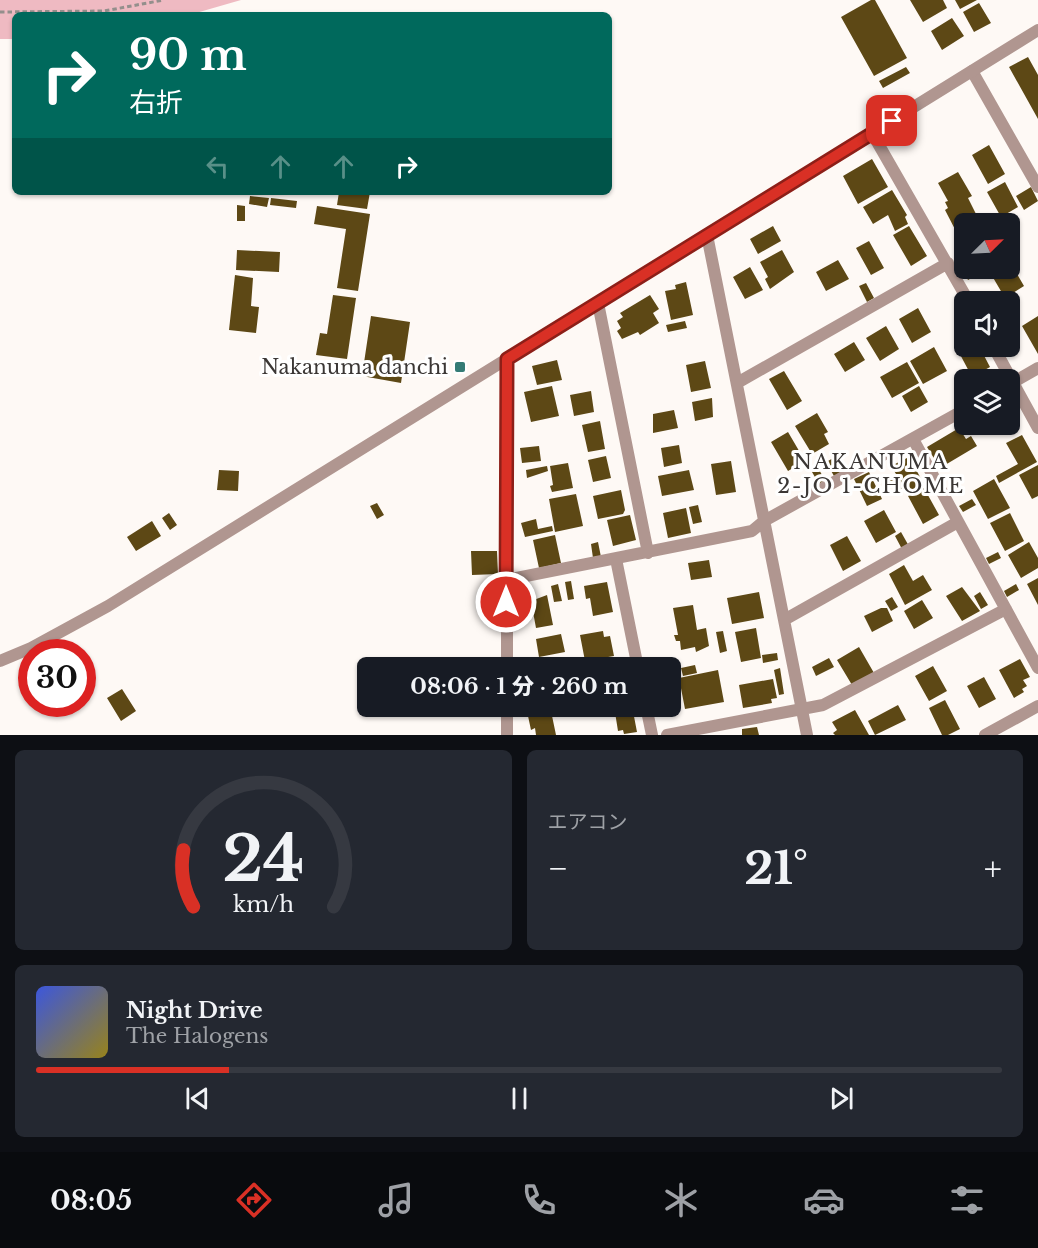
<!DOCTYPE html>
<html lang="ja">
<head>
<meta charset="utf-8">
<style>
  body { margin:0; font-family:"Libre Baskerville","Noto Sans JP",serif; background:#242831; color:#f1f3f6; height:100vh; display:flex; flex-direction:column; font-size:22px; white-space:nowrap }
  * { box-sizing:border-box; margin:0 }
  p { font-size:20px; color:#9ea1a6 }
  .icon { flex:none; width:33px; height:33px; fill:none; stroke:currentColor; stroke-width:2; stroke-linecap:round; stroke-linejoin:round }
  .map { position:relative; height:735px; overflow:hidden }
  .drawer { display:flex; flex-direction:column; gap:15px; padding:15px; background:#0d0f14; flex:1 }
  .drawer>* { flex:none }
  .top-card { position:absolute; left:12px; top:12px; width:600px; height:183px; border-radius:9px; box-shadow:0 2px 4px #0004; background:#00695c; color:#fff; overflow:hidden }
  .needle { width:39px; rotate:66deg }
  .buttons { position:absolute; left:954px; top:213px; display:grid; gap:12px }
  .buttons a { display:grid; place-items:center; width:66px; height:66px; border-radius:9px; background:#171b24; box-shadow:0 2px 4px #0004; font-size:30px }
  .speed { position:absolute; left:18px; top:639px; display:flex; gap:12px; font-size:30px; font-weight:700; text-align:center }
  .speed>* { display:grid; place-content:center; width:78px; height:78px; border-radius:50%; background:#171b24; box-shadow:0 2px 4px #0004; line-height:1 }
  .speed .limit { border:9px solid #d22; background:#fff; color:#111 }
  .pin { position:absolute; display:grid; place-items:center; width:51px; height:51px; color:#fff; margin:-26px; border-radius:12px; box-shadow:0 3px 9px #0006 }
  .me { position:absolute; width:66px; margin:-33px; rotate:0deg; stroke-linejoin:round; filter:drop-shadow(0 0 4px #0008) }
  .turn { display:flex; align-items:center; gap:21px; height:126px; padding:0 18px; font-size:27px }
  .turn .icon { width:78px; height:78px; stroke-width:2.5 }
  .turn b { display:block; font-size:42px; line-height:51px }
  .lanes { display:flex; align-items:center; height:57px; padding:0 18px; background:#0003; justify-content:center; gap:30px; direction:ltr }
  .lanes .off { opacity:.35 }
  .big { font-size:45px; font-weight:800; line-height:1.1 }
  .drawer .card { flex:1; display:flex; flex-direction:column; justify-content:center; gap:9px; min-width:0; padding:0 21px; border-radius:9px; background:#242831 }
  .drawer .dial { align-items:center; gap:0 }
  .dial svg { height:156px; overflow:visible; fill:none; stroke:#363941; stroke-width:7; stroke-linecap:round; text-anchor:middle }
  .dial text { fill:#f1f3f6; stroke:none }
  .song { display:flex; align-items:center; gap:18px }
  .cover { width:72px; height:72px; border-radius:9px; background:linear-gradient(135deg,hsl(230 70% 55%),hsl(50 70% 35%)) }
  .played { height:6px; border-radius:3px; background:linear-gradient(90deg,#d93025 20%,#363941 20%) }
  .keys { display:flex; justify-content:space-around; direction:ltr }
  .heat { display:flex; justify-content:space-between; align-items:center; font-size:33px; direction:ltr }
  .drawer .tiles { flex:1; display:grid; gap:15px; grid-template-columns:1fr 1fr }
  .card:last-child { grid-column:span 2 }
  .trip { position:absolute; left:357px; top:657px; width:324px; height:60px; border-radius:9px; background:#171b24; box-shadow:0 2px 4px #0004; font-weight:800; line-height:60px; text-align:center }
  .dock { display:flex; height:96px; justify-content:space-around; align-items:center; background:#090b0e; color:#9ea1a6 }
  .dock .icon { width:42px; height:42px }
  .dock .current { color:#d93025 }
  .dock b { font-size:27px; color:#f1f3f6 }
  .map>svg:first-child { display:block }
  .green { fill:#efbac2 }
  .building { fill:#5d4815 }
  .lines { fill:none; stroke-linecap:round; stroke-linejoin:round }
  .path { stroke:#948f8c; stroke-width:3; stroke-dasharray:4.5 3; stroke-linecap:butt }
  .minor { stroke:#b09690; stroke-width:12 }
  .tertiary { stroke:#b09690; stroke-width:12 }
  .route-casing { stroke:#8d1f18; stroke-width:15 }
  .route { stroke:#d93025; stroke-width:10 }
  .poi-dot { fill:#347b75; stroke:#fff; stroke-width:2 }
  .labels { text-anchor:middle; stroke-width:6; stroke-linejoin:round; paint-order:stroke }
  .poi-label { font-size:20px; fill:#3b3735; stroke:#fff; text-anchor:end }
  .neighbourhood-label { font-size:21px; letter-spacing:1.5px; fill:#3b3735; stroke:#fff }
</style>
</head>
<body>
<div class="map">
<svg width="1038" height="735" viewBox="0 0 1038 735">
  <rect width="100%" height="100%" fill="#fef9f5"/>
  <path class="green" d="M0,0H241L189,15H15V39H0Z"/>
  <path class="building" d="M871,0H875L907,58L874,76L841,17Z
    M910,0H943L947,8L923,22Z
    M955,0H977L960,9Z
    M979,3L991,23L974,32L963,12Z
    M952,18L964,36L942,50L931,31Z
    M1028,57L1038,75V119L1009,67Z
    M906,67L910,73L883,88L879,81Z
    M989,145L1005,174L988,184L972,155Z
    M872,159L888,187L858,204L843,176Z
    M958,172L972,196L968,198L981,224H964V237L960,239L945,210L948,208L945,202L948,201L938,183Z
    M1005,182L1018,207L1001,217L987,192Z
    M1031,187L1038,201L1024,210L1016,196Z
    M892,190L907,215L905,217L908,224L895,231L888,215L873,224L863,207Z
    M339,192H370L367,209L337,205Z
    M250,196L269,198L267,207L249,204Z
    M271,198L297,201L296,208L270,205Z
    M237,205L245,206V221H237Z
    M317,206L370,214L358,291L337,288L346,229L314,224Z
    M773,226L781,241L758,254L750,239Z
    M909,226L927,256L911,266L893,235Z
    M869,241L884,268L871,275L856,248Z
    M237,250L280,252L279,272L236,270Z
    M782,250L794,272L770,289L765,279L768,277L760,262Z
    M964,250V272L971,268H1010V262L1024,286L1005,298L988,269L968,280L955,255Z
    M838,260L849,279L826,291L816,272Z
    M750,267L763,290L745,299L733,277Z
    M235,275L253,278L251,306L259,307L256,333L229,330Z
    M686,282L693,315L671,320L665,291L676,289L675,285Z
    M866,283L874,298L867,302L859,286Z
    M333,295L356,298L347,359L316,355L320,333L327,334Z
    M650,295L659,309L653,313L659,323L640,335L638,332L622,339L617,331L621,328L617,321L623,317L620,313Z
    M918,308L931,332L912,343L899,319Z
    M371,316L410,322L401,383L362,376Z
    M1038,316V354L1022,326Z
    M685,321L687,328L668,332L666,325Z
    M886,326L899,349L880,361L866,338Z
    M964,337V346H979L990,367L972,377L954,343Z
    M854,342L865,360L845,372L834,354Z
    M934,347L947,371L923,384L910,361Z
    M557,360L562,380L537,385L532,366Z
    M705,361L711,388L691,392L686,365Z
    M907,362L919,383L892,398L880,377Z
    M784,371L802,401L787,410L769,379Z
    M552,386L559,416L531,422L524,392Z
    M919,386L928,402L911,412L902,396Z
    M591,391L594,412L574,416L570,395Z
    M712,398L713,417L695,421L692,402Z
    M674,410L678,428L653,433V414Z
    M817,413L828,432L824,434L829,444L812,454L795,426Z
    M600,421L605,449L588,452L582,425Z
    M987,424H1008L992,434Z
    M959,428L966,439L971,436L977,446L940,468L927,447Z
    M788,432L805,461L788,471L771,442Z
    M1022,435L1037,462L999,483L996,476L1018,464L1006,443Z
    M679,445L682,463L664,467L661,448Z
    M539,446L541,461L522,463L520,448Z
    M839,455L847,469L834,476L826,462Z
    M606,456L611,478L593,482L588,460Z
    M909,457L924,484L906,493L903,488L896,492L888,478L896,474L891,466Z
    M731,461L736,492L716,495L711,464Z
    M568,463L573,488L552,492L550,486L553,485L550,466Z
    M1038,465V496L1032,499L1019,475Z
    M547,466L548,471L527,478L526,470Z
    M818,468L825,480L819,484L812,472Z
    M219,470L239,471L238,491L217,490Z
    M689,470L694,490L662,496L658,476Z
    M869,472L882,499L867,506L854,479Z
    M994,479L1010,508L988,519L973,491Z
    M924,488L939,515L923,524L908,496Z
    M621,490L625,510L623,514L598,519L593,496Z
    M576,494L583,526L555,532L549,499Z
    M972,499L976,505L963,512L959,506Z
    M377,503L384,515L377,519L370,506Z
    M698,505L702,522L693,524L689,507Z
    M686,508L691,533L668,538L663,513Z
    M884,510L896,532L876,543L864,521Z
    M169,513L177,525L170,530L162,518Z
    M1010,513L1024,541L1005,551L990,523Z
    M630,515L636,540L613,546L607,520Z
    M536,519L538,529L552,526L553,531L525,537L521,523Z
    M152,521L161,536L136,551L127,537Z
    M901,532L910,548L903,551L895,536Z
    M555,535L561,563L539,568L533,540Z
    M847,536L861,561L843,571L830,545Z
    M598,542L601,557L593,558L591,544Z
    M1029,542L1038,558V568L1021,578L1008,555Z
    M471,551H497L498,574L472,575Z
    M998,552L1001,558L989,564L986,558Z
    M709,560L712,577L691,580L688,563Z
    M904,565L913,581L923,575L932,590L905,605L889,574Z
    M1038,578V605L1027,584Z
    M571,581L574,599L568,600L565,582Z
    M607,582L613,612L593,616L590,598L586,599L584,586Z
    M558,584L562,601L554,602L551,586Z
    M1016,584L1019,590L1007,597L1004,591Z
    M962,587L980,611L962,621L946,596Z
    M759,592L764,618L732,624L727,598Z
    M980,592L988,605L981,609L974,596Z
    M547,595L553,625L536,628L531,601Z
    M892,597L898,607L891,611L885,601Z
    M922,600L933,618L914,629L904,611Z
    M693,605L697,630L706,628L709,646L696,652L695,647L681,650L680,641H676L674,635H678L673,608Z
    M881,608H887L893,621L872,632L864,616Z
    M756,628L761,658L741,662L735,632Z
    M603,631L604,637L610,636L614,656L585,661L580,635Z
    M723,631L727,651L720,653L716,632Z
    M561,634L565,652L539,657L536,639Z
    M859,647L874,673L852,685L837,660Z
    M777,653L778,660L763,663L762,655Z
    M829,658L834,667L816,676L812,667Z
    M1020,659L1030,677L1023,680L1027,686L1022,689L1024,692L1014,698L999,670Z
    M623,660L624,668H603V664Z
    M695,665L697,673L683,676L681,668Z
    M933,666L947,691L929,701L915,676Z
    M780,668L784,694L779,695L774,670Z
    M718,670L724,702L685,709L679,678Z
    M984,677L996,699L979,708L967,686Z
    M773,679L777,698L771,699L772,703L743,708L739,685Z
    M122,689L136,711L121,721L107,698Z
    M945,700L960,729L948,735H942L929,708Z
    M898,705L906,720L875,735L868,721Z
    M614,706H632L637,732L624,734L623,730L618,731Z
    M855,710L869,735H835L833,733L837,730L832,722Z
    M551,711L556,735H536L535,728L531,730L528,716Z
    M757,727L759,735H742V729Z"/>
  <g class="lines">
    <path class="path" d="M0,12L104,11L164,0"/>
    <path class="minor" d="M972,71L1038,187
      M872,133L969,302
      M707,235L807,735
      M598,303L648,553
      M993,346L1038,428
      M737,383L948,263
      M1010,384L1038,368
      M913,439L1038,668
      M616,559L638,668
      M506,580L752,531L764,521L964,410
      M784,620L958,522
      M507,668V359
      M507,706V735
      M646,706L652,735
      M667,735L823,705L1006,609
      M985,735L1038,706"/>
    <path class="tertiary" d="M0,661L31,648L108,606L1038,30"/>
  </g>
  <g class="lines">
    <g class="route-casing">
      <path id="route" d="M506,602L507,359L892,121"/>
    </g>
    <use href="#route" class="route"/>
  </g>
  <rect class="poi-dot" x="454" y="361" width="12" height="12" rx="3"/>
  <g class="labels">
    <g class="poi-label">
      <text x="448" y="374">Nakanuma danchi</text>
    </g>
    <g class="neighbourhood-label">
      <text x="871" y="469">NAKANUMA<tspan x="871" dy="24">2-JO 1-CHOME</tspan></text>
    </g>
  </g>
</svg>
<div class="buttons">
<a><svg class="needle" viewBox="-14 -14 28 28"><path d="M0-13l5 13h-10z" fill="#e53935"/><path d="M0 13l5-13h-10z" fill="#9ea1a6"/></svg></a>
<a><svg class="icon" aria-label="sound" viewBox="0 0 24 24"><path d="M4 9h4l5-4v14l-5-4H4zM17 9q2 3 0 6"/></svg></a>
<a><svg class="icon" aria-label="layers" viewBox="0 0 24 24"><path d="M12 4l9 5-9 5-9-5zM3 14l9 5 9-5"/></svg></a>
</div>
<div class="speed"><div class="limit">30</div></div>
<div class="pin" style="left:892px;top:121px;background:#d93025"><svg class="icon" aria-label="arrive" viewBox="0 0 24 24"><path d="M6 21V4h12l-3 4 3 4H6"/></svg></div>
<svg class="me" style="left:506px;top:602px" viewBox="-20 -20 40 40"><circle r="17" fill="#d93025" stroke="#fff" stroke-width="3"/><path d="M0-11L8 9 0 5-8 9z" fill="#fff"/></svg>
<div class="trip">08:06 · 1 分 · 260 m</div>
<div class="top-card">
<div class="turn"><svg class="icon" aria-label="right" viewBox="0 0 24 24"><path d="M7 20v-9h11M14 6l5 5-5 5"/></svg><div><b>90 m</b>右折</div></div>
<div class="lanes"><svg class="icon off" aria-label="left" viewBox="0 0 24 24"><path d="M17 20v-9H6M10 6l-5 5 5 5"/></svg><svg class="icon off" aria-label="ahead" viewBox="0 0 24 24"><path d="M12 20V5M6 11l6-6 6 6"/></svg><svg class="icon off" aria-label="ahead" viewBox="0 0 24 24"><path d="M12 20V5M6 11l6-6 6 6"/></svg><svg class="icon" aria-label="right" viewBox="0 0 24 24"><path d="M7 20v-9h11M14 6l5 5-5 5"/></svg></div>
</div>
</div>
<section class="drawer">
<div class="tiles">
<div class="card dial"><svg viewBox="0 0 100 80">
<path d="M14 69A42 42 0 1 1 86 69"/>
<path d="M14 69A42 42 0 0 1 9 40" stroke="#d93025"/>
<text x="50" y="56" font-size="32" font-weight="700">24</text>
<text x="50" y="72" font-size="11">km/h</text>
</svg></div>
<div class="card"><p>エアコン</p>
<div class="heat"><a>−</a><b class="big">21°</b><a>+</a></div>
</div>
<div class="card">
<div class="song"><i class="cover"></i><div><b>Night Drive</b><p>The Halogens</p></div></div>
<div class="played"></div>
<div class="keys"><svg class="icon" aria-label="previous" viewBox="0 0 24 24"><path d="M18 5L8 12l10 7zM5 5v14"/></svg><svg class="icon" aria-label="pause" viewBox="0 0 24 24"><path d="M8 5v14M16 5v14"/></svg><svg class="icon" aria-label="next" viewBox="0 0 24 24"><path d="M6 5l10 7-10 7zM19 5v14"/></svg></div>
</div>
</div>
</section>
<nav class="dock">
<b>08:05</b>
<svg class="icon current" aria-label="directions" viewBox="0 0 24 24"><path d="M12 3l9 9-9 9-9-9zM9 14v-3h6M13 9l2 2-2 2"/></svg>
<svg class="icon" aria-label="music" viewBox="0 0 24 24"><path d="M9 18V5l10-2v13"/><circle cx="6" cy="18" r="3"/><circle cx="16" cy="16" r="3"/></svg>
<svg class="icon" aria-label="phone" viewBox="0 0 24 24"><path d="M5 4h4l2 5-3 2q2 4 5 5l2-3 5 2v4C11 20 4 13 5 4z"/></svg>
<svg class="icon" aria-label="climate" viewBox="0 0 24 24"><path d="M12 3v18M4 7l16 10M4 17L20 7"/></svg>
<svg class="icon" aria-label="car" viewBox="0 0 24 24"><path d="M5 17H2v-5l4-1 3-4h7l3 4 3 1v5h-3M9 17h6M6 11h13"/><circle cx="7" cy="17" r="2"/><circle cx="17" cy="17" r="2"/></svg>
<svg class="icon" aria-label="filters" viewBox="0 0 24 24"><path d="M4 7h16M4 17h16"/><circle cx="9" cy="7" r="2"/><circle cx="15" cy="17" r="2"/></svg>
</nav>
</body>
</html>
